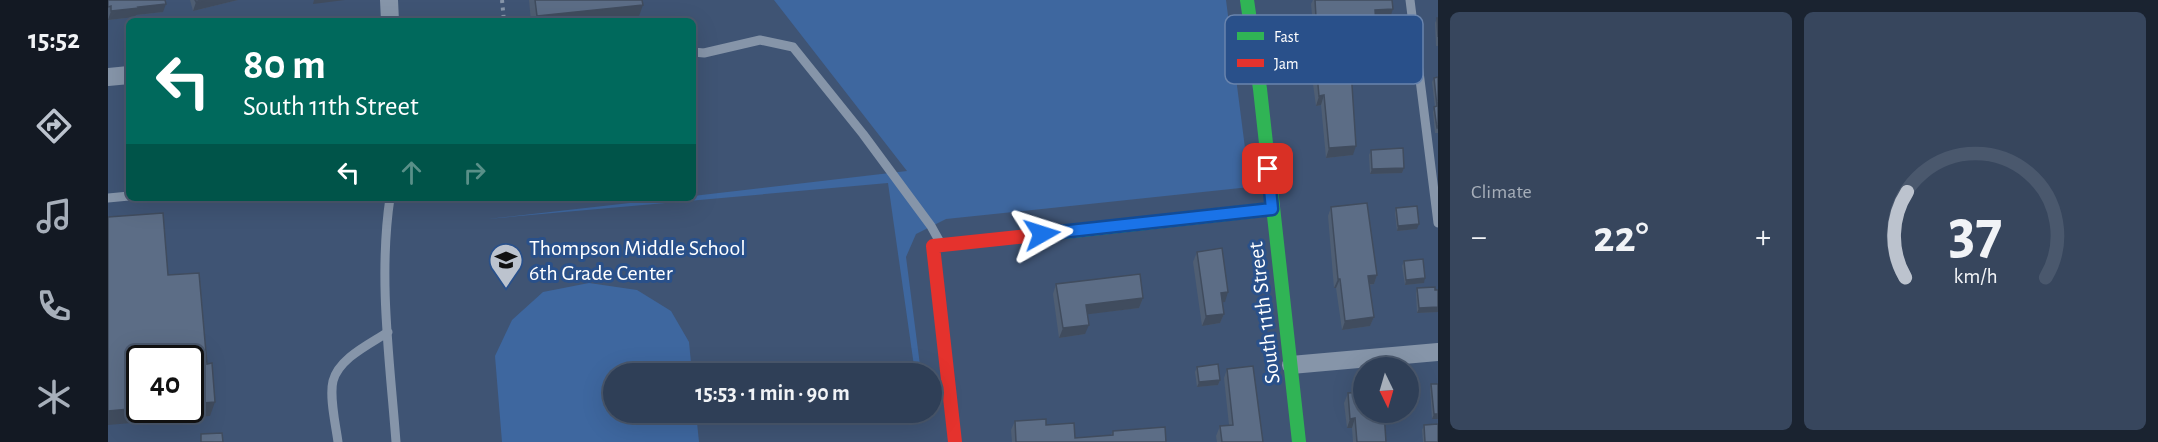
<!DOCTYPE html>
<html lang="en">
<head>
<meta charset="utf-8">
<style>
  body { margin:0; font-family:"Alegreya Sans",sans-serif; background:#37465d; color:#f1f3f6; height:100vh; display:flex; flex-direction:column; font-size:22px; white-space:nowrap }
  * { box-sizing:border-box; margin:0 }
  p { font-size:20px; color:#a7afba }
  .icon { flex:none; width:33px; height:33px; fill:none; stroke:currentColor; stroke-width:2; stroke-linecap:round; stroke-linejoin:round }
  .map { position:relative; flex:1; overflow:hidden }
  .drawer { display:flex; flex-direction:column; gap:12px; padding:12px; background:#1a2330; width:720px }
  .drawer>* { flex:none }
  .banner { position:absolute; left:18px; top:18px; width:570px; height:183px; border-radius:9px; box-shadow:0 6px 24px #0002,0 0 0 2px #4a586d; background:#00695c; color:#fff; overflow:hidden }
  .needle { width:39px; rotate:175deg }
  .controls { position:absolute; left:1245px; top:357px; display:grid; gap:12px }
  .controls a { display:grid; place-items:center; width:66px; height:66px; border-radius:50%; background:#2f3f57; box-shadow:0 6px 24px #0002,0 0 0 2px #4a586d; font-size:30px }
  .speed { position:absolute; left:18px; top:345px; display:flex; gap:12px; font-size:30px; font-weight:700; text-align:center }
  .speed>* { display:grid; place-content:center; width:78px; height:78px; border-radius:50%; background:#2f3f57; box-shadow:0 6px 24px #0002,0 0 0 2px #4a586d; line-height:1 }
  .speed .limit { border:3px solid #111; border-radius:9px; background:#fff; color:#111 }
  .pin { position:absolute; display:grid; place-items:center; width:51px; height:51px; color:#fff; margin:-26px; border-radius:12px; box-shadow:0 3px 9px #0006 }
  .me { position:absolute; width:66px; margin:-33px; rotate:84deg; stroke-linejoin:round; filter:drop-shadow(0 0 4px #0008) }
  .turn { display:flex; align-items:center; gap:21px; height:126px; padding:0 18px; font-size:27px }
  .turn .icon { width:78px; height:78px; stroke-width:2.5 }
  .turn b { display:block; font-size:42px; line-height:51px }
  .lanes { display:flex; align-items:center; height:57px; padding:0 18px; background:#0003; justify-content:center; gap:30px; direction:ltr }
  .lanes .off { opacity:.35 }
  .big { font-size:45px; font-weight:600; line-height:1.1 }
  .drawer .tile { flex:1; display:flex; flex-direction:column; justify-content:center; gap:9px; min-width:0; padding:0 21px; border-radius:9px; background:#37465d }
  .drawer .dial { align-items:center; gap:0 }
  .dial svg { height:156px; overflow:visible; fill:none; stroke:#4a586d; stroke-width:7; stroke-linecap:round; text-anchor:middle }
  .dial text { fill:#f1f3f6; stroke:none }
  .heat { display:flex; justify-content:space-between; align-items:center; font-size:33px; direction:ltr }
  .drawer .tiles { flex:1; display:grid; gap:12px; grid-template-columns:repeat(2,1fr) }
  .trip { position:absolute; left:495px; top:363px; width:339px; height:60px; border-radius:30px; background:#2f3f57; box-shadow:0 6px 24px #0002,0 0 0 2px #4a586d; font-weight:600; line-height:60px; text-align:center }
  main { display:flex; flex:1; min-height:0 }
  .tabs { display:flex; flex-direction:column; width:108px; justify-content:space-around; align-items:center; background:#131923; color:#a7afba }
  .tabs .icon { width:42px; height:42px }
  .tabs .on { color:#bcc3ce }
  .tabs b { font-size:27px; color:#f1f3f6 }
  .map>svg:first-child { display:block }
  .green { fill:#3e679f }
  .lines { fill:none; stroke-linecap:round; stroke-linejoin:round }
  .path { stroke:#8695a9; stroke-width:4; stroke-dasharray:3 4.5; stroke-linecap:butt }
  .lane { stroke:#8695a9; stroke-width:9 }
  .street { stroke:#8695a9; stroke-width:18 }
  .fast { stroke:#30b455; stroke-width:14 }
  .jam { stroke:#e5322d; stroke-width:14 }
  .wall { fill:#4f5e73 }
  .shaded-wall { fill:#404c5e }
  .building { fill:#5c6d86; stroke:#404c5e; stroke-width:1.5 }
  .route-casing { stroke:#114b97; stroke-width:15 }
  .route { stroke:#1a73e8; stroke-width:10 }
  .labels { text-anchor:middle; stroke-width:6; stroke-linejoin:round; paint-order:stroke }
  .poi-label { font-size:22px; fill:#fff; stroke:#29508a; text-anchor:start }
  .street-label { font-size:22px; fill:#fff; stroke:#29508a }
  .key { fill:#29508a; stroke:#6984ad; stroke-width:1.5 }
  .key-label { font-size:16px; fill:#fff }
</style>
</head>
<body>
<main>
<nav class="tabs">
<b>15:52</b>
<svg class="icon on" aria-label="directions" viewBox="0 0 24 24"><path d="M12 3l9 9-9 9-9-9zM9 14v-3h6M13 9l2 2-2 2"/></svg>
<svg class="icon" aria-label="music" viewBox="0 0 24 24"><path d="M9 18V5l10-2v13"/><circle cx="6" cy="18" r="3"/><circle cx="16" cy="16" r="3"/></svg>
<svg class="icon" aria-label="phone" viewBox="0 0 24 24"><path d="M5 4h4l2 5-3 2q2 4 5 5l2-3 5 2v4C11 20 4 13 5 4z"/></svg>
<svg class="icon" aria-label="climate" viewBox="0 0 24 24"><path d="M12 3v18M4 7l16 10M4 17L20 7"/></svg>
</nav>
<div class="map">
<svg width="1330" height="442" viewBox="0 0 1330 442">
  <rect width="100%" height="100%" fill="#3f5474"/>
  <path class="green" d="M666,0H1118L1142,187L838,219L808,234L798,257L813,373H807L780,183L379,219L566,198H585V196L799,171Z
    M481,283L529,290L563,311L581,342L584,373L506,374V412L588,413L591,442H394L387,356L404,320L435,292Z"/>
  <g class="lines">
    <path class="path" d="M394,0L396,21"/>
    <path class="lane" d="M1302,0L1330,223
      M585,52L596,53L652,40L685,47L755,134L823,226L833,244
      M0,198L21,196
      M282,198C270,278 282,362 288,442
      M230,442C228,426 221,397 225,381C231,358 262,344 280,332"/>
    <path class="street" d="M281,0L282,21
      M0,77L21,75
      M1183,365L1330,352"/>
    <path class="fast" d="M1139,0L1152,89L1191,442
      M920,236L1164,209"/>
    <path class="jam" d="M847,442L825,246L920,236"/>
  </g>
  <path class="wall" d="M0,0L55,12L28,15L27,17L0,20Z
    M82,0H130L85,11Z
    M421,0H534L530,19L508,21H423Z
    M1205,0H1284L1282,18L1268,19L1270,55L1267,64L1226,67L1222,25L1205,26L1203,4Z
    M1329,18H1330V46H1328L1327,23Z
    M1209,74L1245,155L1218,158L1213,105L1208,106L1205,84Z
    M1330,77V133H1327L1325,112L1327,107L1324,82L1326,78Z
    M1263,150L1296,168L1294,173L1262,174L1261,155Z
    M1223,207L1269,275L1266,284L1262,285L1266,317L1262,326L1234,330L1228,288H1226L1220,216Z
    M1288,208L1309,229L1289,231L1287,213Z
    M1089,252L1117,302H1114L1116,314L1112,323L1094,326L1085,262Z
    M1296,261L1316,283L1297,285L1294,266Z
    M948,284L1035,298L1031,308L979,314L977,334L951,338L945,294Z
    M1309,288L1330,290V312L1309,313L1308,293Z
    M1089,367L1112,380L1110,385L1089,387L1087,372Z
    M1119,369L1155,442H1109L1108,436L1112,426L1121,425L1116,378Z
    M1323,384H1330V419H1324L1322,389Z
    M1240,393L1278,442H1245L1244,428H1239L1236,403Z
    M907,421L938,425L967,438L1003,435L1005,431L1058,442H904L903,430Z
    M1316,425L1330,442H1315L1314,430Z"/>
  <path class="shaded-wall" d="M98,0H130L85,11L88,2Z
    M206,0H237L205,4Z
    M58,4L55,12L28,15L27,17L0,20L3,11L30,7Z
    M535,5L530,19L508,21H427L429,16Z
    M1285,9L1282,18L1264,19L1267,10Z
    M1226,16L1222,25L1205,26L1208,17Z
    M1270,55L1267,64L1226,67L1229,58Z
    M1216,95L1213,105L1208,106L1211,96Z
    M1248,146L1245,155L1218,158L1221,148Z
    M1296,168L1294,173L1262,174L1264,169Z
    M1311,224L1309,229L1289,231L1290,226Z
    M1269,275L1266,284L1257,285L1260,276Z
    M1317,278L1316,283L1297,285L1298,280Z
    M1230,279H1232L1228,288H1226Z
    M1120,292L1117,302L1109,303L1113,293Z
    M1035,298L1031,308L974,315L978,305Z
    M1330,307V312L1309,313L1311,308Z
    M1116,314L1112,323L1094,326L1098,316Z
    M1266,317L1262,326L1234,330L1237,321Z
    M981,325L977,334L951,338L955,328Z
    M1112,380L1110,385L1089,387L1091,382Z
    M107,402L102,416L0,425V411L32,408V410H82V404Z
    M1326,414H1330V419H1324Z
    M1247,418L1244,428H1239L1242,419Z"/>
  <path class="building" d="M0,0H57L58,4L30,7L31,8L3,11V6L0,7Z
    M87,0H98L88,2Z
    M427,0H534L535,5L429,16Z
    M1207,0H1284L1285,9L1267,10L1270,55L1229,58L1226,16L1208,17Z
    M1329,18H1330V37Z
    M1243,70L1248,146L1221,148L1216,95L1211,96L1209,74Z
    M1330,77V128H1329L1326,107L1329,106L1326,78Z
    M1295,148L1296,168L1264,169L1263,150Z
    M1259,203L1269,275L1260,276L1266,317L1237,321L1232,279H1230L1223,207Z
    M1309,206L1311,224L1290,226L1288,208Z
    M55,213L60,275L91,273L99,364L104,363L107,402L82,404V358H32V408L0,411V217Z
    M1114,248L1120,292L1113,293L1116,314L1098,316L1089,252Z
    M1315,259L1317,278L1298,280L1296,261Z
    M1032,274L1035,298L978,305L981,325L955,328L948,284Z
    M1327,287V290H1330V307L1311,308L1309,288Z
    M1110,364L1112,380L1091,382L1089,367Z
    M1145,366L1155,442H1114L1112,426L1125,425L1119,369Z
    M1323,384H1330V414H1326Z
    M1256,392V412H1276L1278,442H1249L1247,418L1242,419L1240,393Z
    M938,419V425L966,423L967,438L1005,435V431L1057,427L1058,442H908L907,421Z
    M1330,424V442H1317L1316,425Z
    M114,433L115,442H93V434Z"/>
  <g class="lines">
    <g class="route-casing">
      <path id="route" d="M934,234L1164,209L1160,169"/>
    </g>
    <use href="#route" class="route"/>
  </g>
  <defs>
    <g id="school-pin" transform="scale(1.725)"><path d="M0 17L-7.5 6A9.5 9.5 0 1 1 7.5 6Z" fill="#bcc3ce" stroke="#29508a"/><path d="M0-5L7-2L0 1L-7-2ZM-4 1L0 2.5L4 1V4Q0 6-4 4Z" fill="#111"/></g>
  </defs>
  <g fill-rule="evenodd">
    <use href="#school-pin" x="398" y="260"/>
  </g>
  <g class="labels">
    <g class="poi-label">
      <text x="421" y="255">Thompson Middle School<tspan x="421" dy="25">6th Grade Center</tspan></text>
    </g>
    <g class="street-label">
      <text transform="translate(1155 313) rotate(-97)" y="8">South 11th Street</text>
    </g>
  </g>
  <rect x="1117" y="15" width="198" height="69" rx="9" class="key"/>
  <rect x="1129" y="32" width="27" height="8" fill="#30b455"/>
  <rect x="1129" y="59" width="27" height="8" fill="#e5322d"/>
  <g class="key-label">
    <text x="1166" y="42">Fast</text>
    <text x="1166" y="69">Jam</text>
  </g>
</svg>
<div class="controls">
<a><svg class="needle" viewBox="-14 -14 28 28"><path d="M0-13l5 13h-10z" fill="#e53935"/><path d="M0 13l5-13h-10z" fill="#a7afba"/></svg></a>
</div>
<div class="speed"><div class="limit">40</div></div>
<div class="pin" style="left:1160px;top:169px;background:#d93025"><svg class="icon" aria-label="arrive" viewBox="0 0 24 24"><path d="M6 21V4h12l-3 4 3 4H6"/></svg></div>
<svg class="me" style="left:934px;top:234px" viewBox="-20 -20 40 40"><path d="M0-17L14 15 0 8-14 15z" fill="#1a73e8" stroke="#fff" stroke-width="4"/></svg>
<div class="trip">15:53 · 1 min · 90 m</div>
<div class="banner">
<div class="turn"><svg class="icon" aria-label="left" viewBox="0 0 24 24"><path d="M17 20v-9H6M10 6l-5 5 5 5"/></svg><div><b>80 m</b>South 11th Street</div></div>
<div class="lanes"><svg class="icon" aria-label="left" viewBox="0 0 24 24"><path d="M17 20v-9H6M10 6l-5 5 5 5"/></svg><svg class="icon off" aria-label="ahead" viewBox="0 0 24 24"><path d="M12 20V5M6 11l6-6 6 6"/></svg><svg class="icon off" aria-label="right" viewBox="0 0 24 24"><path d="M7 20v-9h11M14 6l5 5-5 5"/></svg></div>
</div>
</div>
<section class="drawer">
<div class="tiles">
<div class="tile"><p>Climate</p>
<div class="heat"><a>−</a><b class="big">22°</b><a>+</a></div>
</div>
<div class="tile dial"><svg viewBox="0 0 100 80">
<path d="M14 69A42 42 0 1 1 86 69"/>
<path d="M14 69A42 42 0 0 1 15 25" stroke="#bcc3ce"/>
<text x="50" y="56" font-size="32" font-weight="700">37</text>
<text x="50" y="72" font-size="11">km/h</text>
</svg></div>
</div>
</section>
</main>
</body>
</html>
